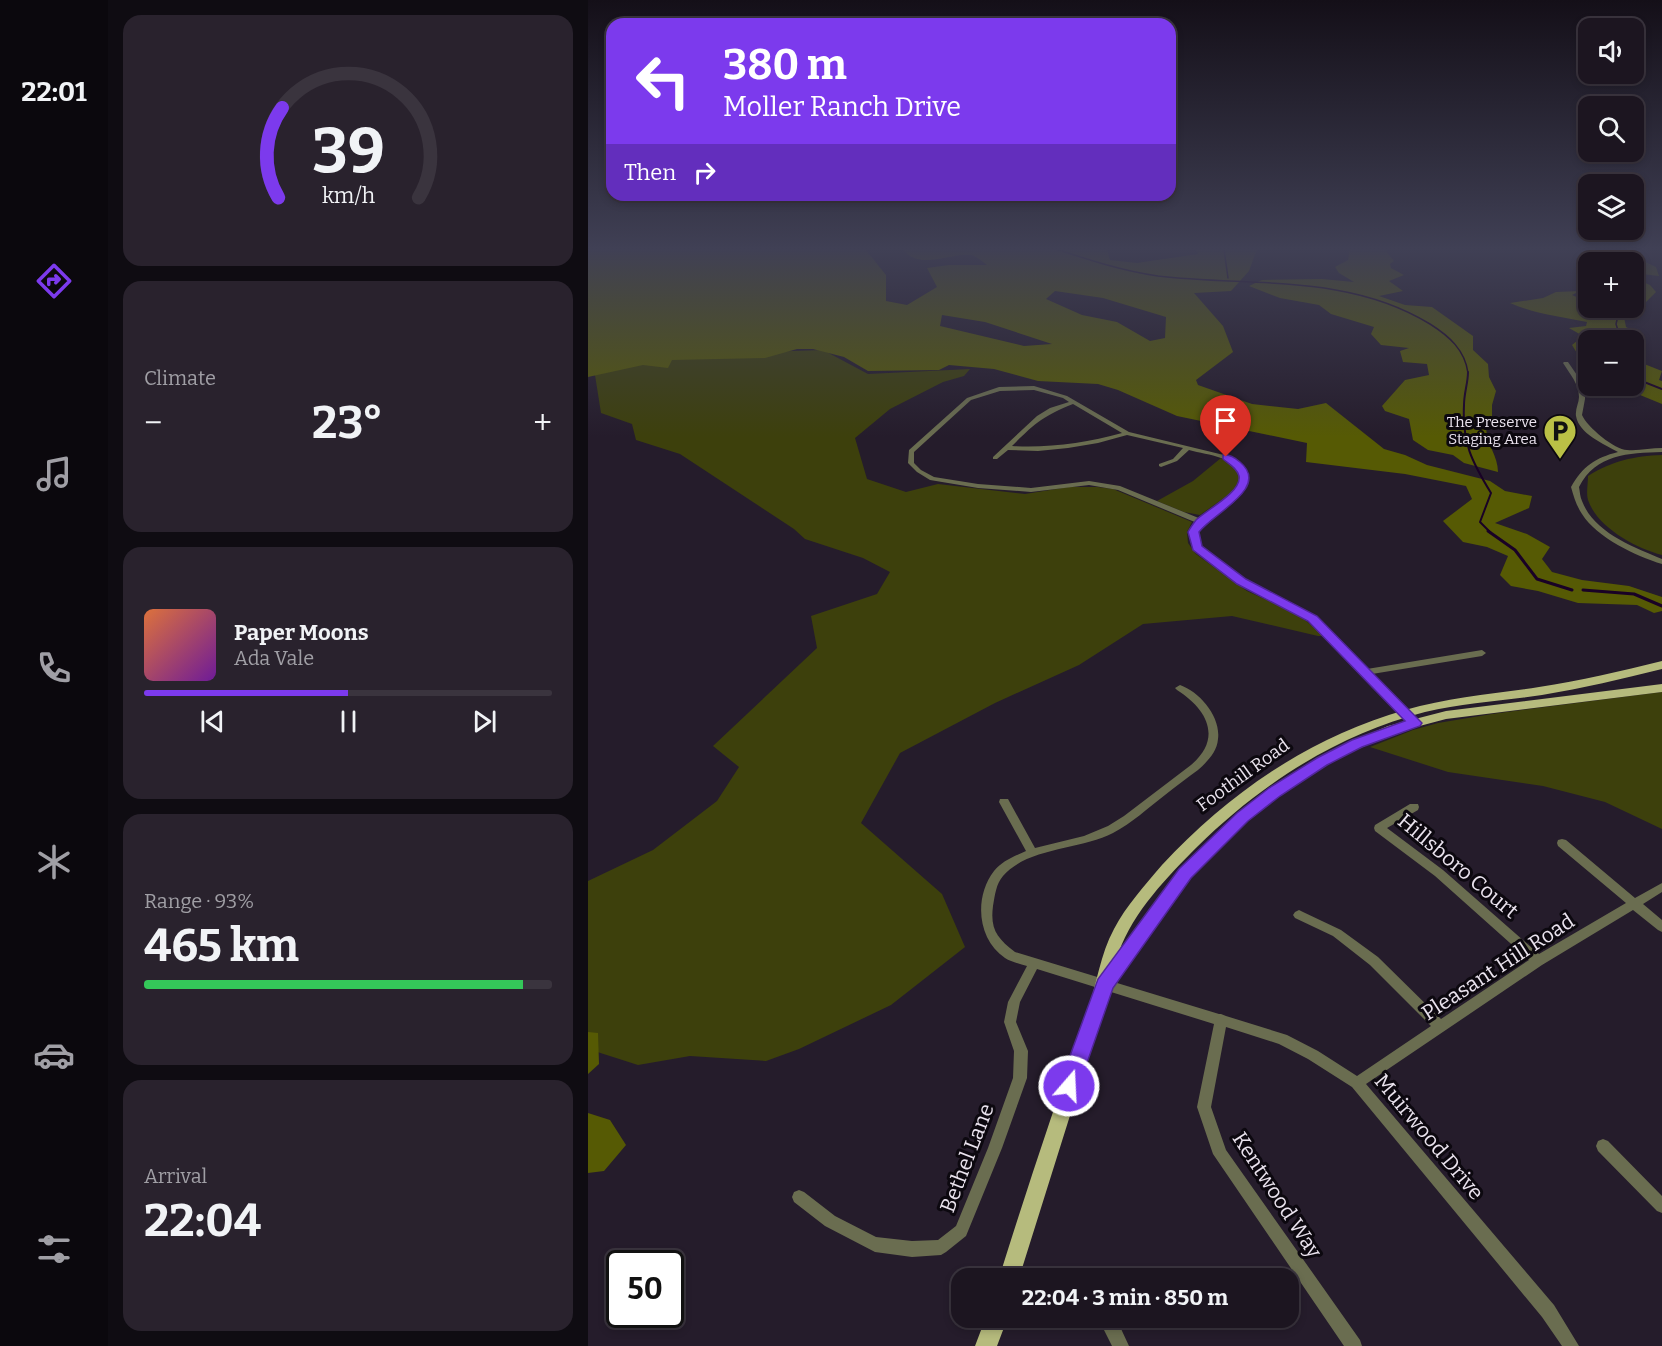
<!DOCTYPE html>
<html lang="en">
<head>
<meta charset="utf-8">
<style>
  body { margin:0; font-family:Bitter,serif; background:#29222d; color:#f1f3f6; height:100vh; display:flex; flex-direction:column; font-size:22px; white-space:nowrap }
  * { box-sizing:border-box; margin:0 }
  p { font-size:20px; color:#a09fa5 }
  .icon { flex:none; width:33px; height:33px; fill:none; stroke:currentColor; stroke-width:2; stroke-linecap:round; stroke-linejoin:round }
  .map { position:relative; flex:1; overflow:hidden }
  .side { display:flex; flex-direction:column; gap:15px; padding:15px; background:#0f0c12; width:480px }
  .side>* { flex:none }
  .guide { position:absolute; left:18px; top:18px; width:570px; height:183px; border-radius:18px; box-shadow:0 3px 9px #0003,0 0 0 2px #3a343e; background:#7c3aed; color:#fff; overflow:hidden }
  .controls { position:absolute; left:990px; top:18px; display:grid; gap:12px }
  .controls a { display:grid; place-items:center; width:66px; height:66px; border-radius:12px; background:#1c1520; box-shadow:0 3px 9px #0003,0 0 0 2px #3a343e; font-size:30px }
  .speed { position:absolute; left:18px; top:1250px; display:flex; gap:12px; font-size:30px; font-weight:700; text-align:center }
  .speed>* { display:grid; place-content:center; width:78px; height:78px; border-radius:50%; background:#1c1520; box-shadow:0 3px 9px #0003,0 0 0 2px #3a343e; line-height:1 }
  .speed .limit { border:3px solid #111; border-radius:9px; background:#fff; color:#111 }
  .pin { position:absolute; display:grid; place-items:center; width:51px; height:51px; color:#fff; margin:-62px -26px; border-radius:50% 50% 50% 0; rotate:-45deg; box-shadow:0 0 6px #0007 }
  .pin .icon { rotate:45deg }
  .me { position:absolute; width:66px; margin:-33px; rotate:19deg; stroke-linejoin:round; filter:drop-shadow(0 0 4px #0008) }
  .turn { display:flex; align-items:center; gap:21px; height:126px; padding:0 18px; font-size:27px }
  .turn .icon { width:78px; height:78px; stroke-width:2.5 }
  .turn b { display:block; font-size:42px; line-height:51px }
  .then { display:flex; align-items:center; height:57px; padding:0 18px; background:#0003; gap:12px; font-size:22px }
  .big { font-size:45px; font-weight:700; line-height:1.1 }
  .side .tile { flex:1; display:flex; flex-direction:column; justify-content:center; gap:9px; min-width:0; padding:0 21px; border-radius:18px; background:#29222d }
  .side .dial { align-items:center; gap:0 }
  .dial svg { height:156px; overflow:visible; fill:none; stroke:#3a343e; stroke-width:7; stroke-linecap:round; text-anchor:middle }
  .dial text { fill:#f1f3f6; stroke:none }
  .song { display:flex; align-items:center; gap:18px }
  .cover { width:72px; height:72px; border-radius:9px; background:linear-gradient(135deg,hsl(20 70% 55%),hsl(280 70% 35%)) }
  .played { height:6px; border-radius:3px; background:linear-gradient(90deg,#7c3aed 50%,#3a343e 50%) }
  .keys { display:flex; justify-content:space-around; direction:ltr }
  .heat { display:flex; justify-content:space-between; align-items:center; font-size:33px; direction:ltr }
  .charge { height:9px; border-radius:4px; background:linear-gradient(90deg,#34c759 93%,#3a343e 0) }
  .trip { position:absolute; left:363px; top:1268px; width:348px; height:60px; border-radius:18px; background:#1c1520; box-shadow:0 3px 9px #0003,0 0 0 2px #3a343e; font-weight:700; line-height:60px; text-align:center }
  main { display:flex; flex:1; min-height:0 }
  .menu { display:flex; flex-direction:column; width:108px; justify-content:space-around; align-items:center; background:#0b080d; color:#a09fa5 }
  .menu .icon { width:42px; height:42px }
  .menu .selected { color:#7c3aed }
  .menu b { font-size:27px; color:#f1f3f6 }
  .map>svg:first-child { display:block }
  .green { fill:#3d400c }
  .forest { fill:#565a04; fill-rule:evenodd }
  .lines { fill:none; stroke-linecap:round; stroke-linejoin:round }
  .stream-far2 { stroke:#190126; stroke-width:1.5 }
  .stream-far1 { stroke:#190126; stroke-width:2 }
  .stream { stroke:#190126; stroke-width:3 }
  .minor { fill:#6a6d50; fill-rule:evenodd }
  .major { fill:#b6bb7d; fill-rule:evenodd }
  .route { fill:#7c3aed; stroke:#51269a; stroke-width:1.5 }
  .labels { text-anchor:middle; stroke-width:6; stroke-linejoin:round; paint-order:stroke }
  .far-poi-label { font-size:15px; fill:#eae3ee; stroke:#0c080f; text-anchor:end }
  .street-label { font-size:18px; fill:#eae3ee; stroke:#0c080f }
  .near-street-label { font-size:21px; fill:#eae3ee; stroke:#0c080f }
</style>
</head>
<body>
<main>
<nav class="menu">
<b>22:01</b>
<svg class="icon selected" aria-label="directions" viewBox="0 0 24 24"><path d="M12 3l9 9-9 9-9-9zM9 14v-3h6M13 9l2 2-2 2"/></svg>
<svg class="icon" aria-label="music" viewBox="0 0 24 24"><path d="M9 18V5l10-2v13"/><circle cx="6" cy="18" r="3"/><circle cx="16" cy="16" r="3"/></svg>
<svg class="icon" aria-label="phone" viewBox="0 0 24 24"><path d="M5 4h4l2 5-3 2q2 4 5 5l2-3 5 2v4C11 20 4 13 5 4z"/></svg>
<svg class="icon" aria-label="climate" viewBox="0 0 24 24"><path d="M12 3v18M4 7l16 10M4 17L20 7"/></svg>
<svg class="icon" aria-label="car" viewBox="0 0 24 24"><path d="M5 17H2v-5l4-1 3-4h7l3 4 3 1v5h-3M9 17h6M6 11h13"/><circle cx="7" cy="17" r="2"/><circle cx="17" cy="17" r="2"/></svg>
<svg class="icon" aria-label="filters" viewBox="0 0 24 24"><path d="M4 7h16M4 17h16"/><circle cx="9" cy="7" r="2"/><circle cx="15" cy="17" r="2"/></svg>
</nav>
<section class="side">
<div class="tile dial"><svg viewBox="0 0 100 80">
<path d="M14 69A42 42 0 1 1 86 69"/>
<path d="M14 69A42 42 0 0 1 16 23" stroke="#7c3aed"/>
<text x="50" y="56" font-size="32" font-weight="700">39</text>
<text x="50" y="72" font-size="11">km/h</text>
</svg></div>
<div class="tile"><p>Climate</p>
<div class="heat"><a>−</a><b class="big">23°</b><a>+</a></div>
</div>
<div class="tile">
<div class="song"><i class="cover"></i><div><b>Paper Moons</b><p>Ada Vale</p></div></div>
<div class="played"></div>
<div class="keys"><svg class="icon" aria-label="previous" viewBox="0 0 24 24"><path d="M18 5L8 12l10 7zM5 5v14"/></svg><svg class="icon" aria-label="pause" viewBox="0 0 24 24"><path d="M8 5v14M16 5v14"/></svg><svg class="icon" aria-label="next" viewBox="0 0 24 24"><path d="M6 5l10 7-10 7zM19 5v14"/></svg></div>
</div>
<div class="tile"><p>Range · 93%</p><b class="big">465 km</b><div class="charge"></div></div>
<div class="tile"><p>Arrival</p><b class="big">22:04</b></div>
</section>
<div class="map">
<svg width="1074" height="1346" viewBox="0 0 1074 1346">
  <rect width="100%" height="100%" fill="#251c2b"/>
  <path class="green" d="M235,350L280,374L382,369L376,376L355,382L302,409L267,438L279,479L318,492L350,484L437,494L481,487H509L525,489L604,522L599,532L600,543L608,554L659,591L710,614L736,636H730L644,616L555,624L491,665L407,703L312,753L273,823L354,894L377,947L303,1005L211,1049L178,1061L102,1056L50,1065L0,1049V881L65,850L129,801L151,767L125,746L229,648L223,616L289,594L302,572L275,558L217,539L206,529L92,454L48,440L44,424L13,413L7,375L79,355Z
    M1074,455V555C1047,548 1009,527 1000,500C998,493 1000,484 1000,476C1024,461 1046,456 1074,455Z
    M633,458L649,470L651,481L646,491L612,515L596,512L569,501L605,481Z
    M1074,692V829L1017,802L955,786L860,772L782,747L825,730L850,723L904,714Z"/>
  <path class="forest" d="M0,249H277L298,275V301L319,305L349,287L339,268L361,265H399C395,262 388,256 383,255C362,253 330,271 315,249H519L522,260L549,263L610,254L608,249H669L661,271L643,291L606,293L635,326L645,352L608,380L610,385L664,404L710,409L738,403L796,449L817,455L839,465L902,481L917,491L944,496L941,508L907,523L939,534L962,547L954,559L964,572L994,580L1041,586L1074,597V611L1066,613L1049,605L990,603L950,591L923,586L912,575L920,556L899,547L875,542L855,521L884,499L878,486L817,474L718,462L719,443L589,416L530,390L510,384L450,381L406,369L361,365L351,370L280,371L256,357L225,349H209L177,358L84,360L80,368L55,365L0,377ZM467,291L515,298L578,317L577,338L562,341L529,322L494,315L458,299ZM354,315L397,322L464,344L436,346L352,326Z
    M762,249H799L798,251L806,261L802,264L803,268L816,275L801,281L815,291L791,296L817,305L844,307L885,336V350L900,364L901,377L908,391L904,405V421L898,428C899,445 910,456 910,472L876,463L865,455L840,450L825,440L821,419L797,411L794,406L817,380L841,375L839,364L815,362L812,351L821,348L793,345L783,334L786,327L743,314L731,305L692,298L661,286L674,280L734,279L766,282L751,273L747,267L760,260Z
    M1009,249H1041L1053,260L1068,267L1071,276L1046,273V262H1031L1022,253Z
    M1046,278L1062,285L1068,292L1053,307L1041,310L1036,317L1038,327L1053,335L1046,347V340H1000V371L984,345L995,336L981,328L998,326L999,322C973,317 947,314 922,303L955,298L968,292L992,291L984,295L1000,302V308H1046Z
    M1046,360L1074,371L1071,380L1074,381V404L1035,388L1020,386H1046Z
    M0,1032L10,1033L11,1064L0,1074Z
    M0,1113L22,1120L38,1145L16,1171L0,1173Z"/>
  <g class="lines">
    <path class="stream-far2" d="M468,249C501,260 535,271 570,276C663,287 759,273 842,324C861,336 877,350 880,373
      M636,249L640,278
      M1028,249L1044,262
      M1046,264L1057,278L1046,292
      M1032,308L1028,324L1033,340"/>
    <path class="stream-far1" d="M880,372C880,383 876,393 876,405C874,443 884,462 903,493L892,522L903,533
      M1046,378L1074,389"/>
    <path class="stream" d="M900,531L927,550L949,579L984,590
      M995,590L1046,594L1074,606"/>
    <path class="minor" d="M976,362H980L991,378L997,391V399L994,415C999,427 1027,450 1039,450C1051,451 1063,448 1074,448V452C1040,453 1008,454 991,487C992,492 992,497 994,501C1006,533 1046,547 1074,559V564C1048,556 1009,538 994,514C988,505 986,497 983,487C995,466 1007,458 1030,452C1016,444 991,434 988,416C987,409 991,403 991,397C991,384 982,374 975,363Z
      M446,386L479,396L541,432L640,456L653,467L658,478L656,488L648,498L616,524L609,532L613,547L635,565L677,591L727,616L779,669L894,650L898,653L894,656L784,674L832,723L830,725H824L721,620L671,595L629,569L606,550L601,532L609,523L530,490L501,485L443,492L390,488L342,480L329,472L320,463L321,450L379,398L411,387ZM446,390L475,398L481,402L462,408L449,416L405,457V459H409L420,450L450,451L480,448L510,443L539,435L595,448L585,459L571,464V466L573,467L589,461L601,450C611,453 623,454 633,458C638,459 641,463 645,466C665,487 627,508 613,519L532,486L501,481L443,488L390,484L346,477L333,470L326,463V452L383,400L412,391ZM485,404L534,433C498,443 461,448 424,446C446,424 455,416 485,404Z
      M592,685C612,692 633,717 630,739C629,752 619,762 610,770C599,778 588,786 577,795C560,808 544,823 525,833C493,850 440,847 415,876C408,884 407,895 405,906C402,929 409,938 427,952L631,1014H633L638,1016L699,1035L730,1051L769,1076L843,1026L782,965L745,936L707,918L705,915L707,912L711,910L715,912L753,930L790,957L853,1019L941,960L847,876L787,831L786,828L787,825L822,804H830L831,807L830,810L799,828L855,870L951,954L1038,903L970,846L969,843L970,840L974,839L978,840L1047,898L1074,883V892L1055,904L1074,920V932L1070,930L1045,910L954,965L778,1084L966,1305L991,1346H974L954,1317L764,1087L720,1059L691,1044L638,1027L623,1107L638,1150L772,1340L774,1346H756L625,1154L609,1107L626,1024L449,969L432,1002L428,1022L440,1051L439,1078L414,1148L378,1236L358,1252L353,1255L324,1257L287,1252L237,1226L206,1202L204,1197L206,1192L211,1190L216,1192L247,1216L288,1237L324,1241L350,1240L368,1226L400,1148L425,1078L426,1051L416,1022L420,1002L439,966C432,964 423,962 417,958C389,939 386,897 406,871C414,861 427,856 438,851L411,802L412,799H420L447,848L496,836L520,826L536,816L603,765C635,738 619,709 589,690L587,688Z
      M1015,1139L1020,1141L1074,1196V1213L1069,1211L1010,1151L1008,1146L1010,1141Z
      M503,1317H525L528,1318L541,1346H524L516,1330L505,1323Z"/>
    <path class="major" d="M1074,661V669C1034,679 995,688 954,695C915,701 876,703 837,712C750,734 673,784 609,847C580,876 545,912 531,952L592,869L649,813L682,789L742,751L800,726L858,711L1074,684V692L858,719L809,732L752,757L692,795L659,821L602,877L527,984L523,985L431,1278H411C439,1188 469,1099 500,1010C509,983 512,955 526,929C538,906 557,885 574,865C641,793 722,737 817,710C861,697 906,694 951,687C992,681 1033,671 1074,661Z
      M398,1317H420L409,1346H387Z"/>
  </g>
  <linearGradient id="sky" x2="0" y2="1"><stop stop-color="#140f18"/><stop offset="0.57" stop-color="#404055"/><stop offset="1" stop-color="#404055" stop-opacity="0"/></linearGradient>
  <rect width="1074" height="437" fill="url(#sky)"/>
  <path class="route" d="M635,455C641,454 646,457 652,462C683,488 625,513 611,532L614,546L658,579L729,616L834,723L832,726L774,747L739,765L692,796L660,821L603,878L525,988L491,1086L489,1092L481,1095L474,1092L471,1086L510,979L591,869L649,813L681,788L729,758L764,740L817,721L720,621L649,584L605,550L600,532C602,528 605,524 608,520C618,510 654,492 651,476C649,468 641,464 635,459Z"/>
  <defs>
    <g id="parking-pin" transform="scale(1.725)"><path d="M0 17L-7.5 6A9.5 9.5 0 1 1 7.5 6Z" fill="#bac046" stroke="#0c080f"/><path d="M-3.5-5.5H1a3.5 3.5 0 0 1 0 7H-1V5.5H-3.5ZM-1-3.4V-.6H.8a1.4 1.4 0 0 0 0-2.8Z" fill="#111"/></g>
  </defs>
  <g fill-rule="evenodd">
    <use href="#parking-pin" x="972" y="431"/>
  </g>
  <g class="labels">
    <g class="far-poi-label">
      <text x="949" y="427">The Preserve<tspan x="949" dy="17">Staging Area</tspan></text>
    </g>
    <g class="street-label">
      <text transform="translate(655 775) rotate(-36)" y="6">Foothill Road</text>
    </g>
    <g class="near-street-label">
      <text transform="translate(870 866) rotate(40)" y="7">Hillsboro Court</text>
      <text transform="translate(910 967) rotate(-33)" y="7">Pleasant Hill Road</text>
      <text transform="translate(841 1137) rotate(50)" y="7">Muirwood Drive</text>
      <text transform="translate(379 1158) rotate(-69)" y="7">Bethel Lane</text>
      <text transform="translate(689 1195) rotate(57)" y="7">Kentwood Way</text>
    </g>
  </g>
</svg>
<div class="controls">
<a><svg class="icon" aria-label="sound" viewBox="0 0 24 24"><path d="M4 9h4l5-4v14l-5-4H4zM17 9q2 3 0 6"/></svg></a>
<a><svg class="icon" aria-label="search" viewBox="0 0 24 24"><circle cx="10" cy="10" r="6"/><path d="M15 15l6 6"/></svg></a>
<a><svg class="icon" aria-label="layers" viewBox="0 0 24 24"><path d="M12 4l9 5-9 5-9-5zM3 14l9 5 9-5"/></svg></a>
<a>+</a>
<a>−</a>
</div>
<div class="speed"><div class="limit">50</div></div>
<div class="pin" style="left:638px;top:457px;background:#d93025"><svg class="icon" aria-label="arrive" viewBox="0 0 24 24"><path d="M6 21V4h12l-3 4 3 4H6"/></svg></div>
<svg class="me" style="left:481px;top:1086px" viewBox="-20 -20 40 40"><circle r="17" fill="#7c3aed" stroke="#fff" stroke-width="3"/><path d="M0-11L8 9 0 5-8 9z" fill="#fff"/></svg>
<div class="trip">22:04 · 3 min · 850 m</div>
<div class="guide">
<div class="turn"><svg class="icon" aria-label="left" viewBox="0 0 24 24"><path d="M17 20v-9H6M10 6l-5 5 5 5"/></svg><div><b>380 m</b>Moller Ranch Drive</div></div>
<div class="then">Then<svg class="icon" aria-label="right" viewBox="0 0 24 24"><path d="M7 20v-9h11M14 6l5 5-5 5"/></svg></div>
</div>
</div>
</main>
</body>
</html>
